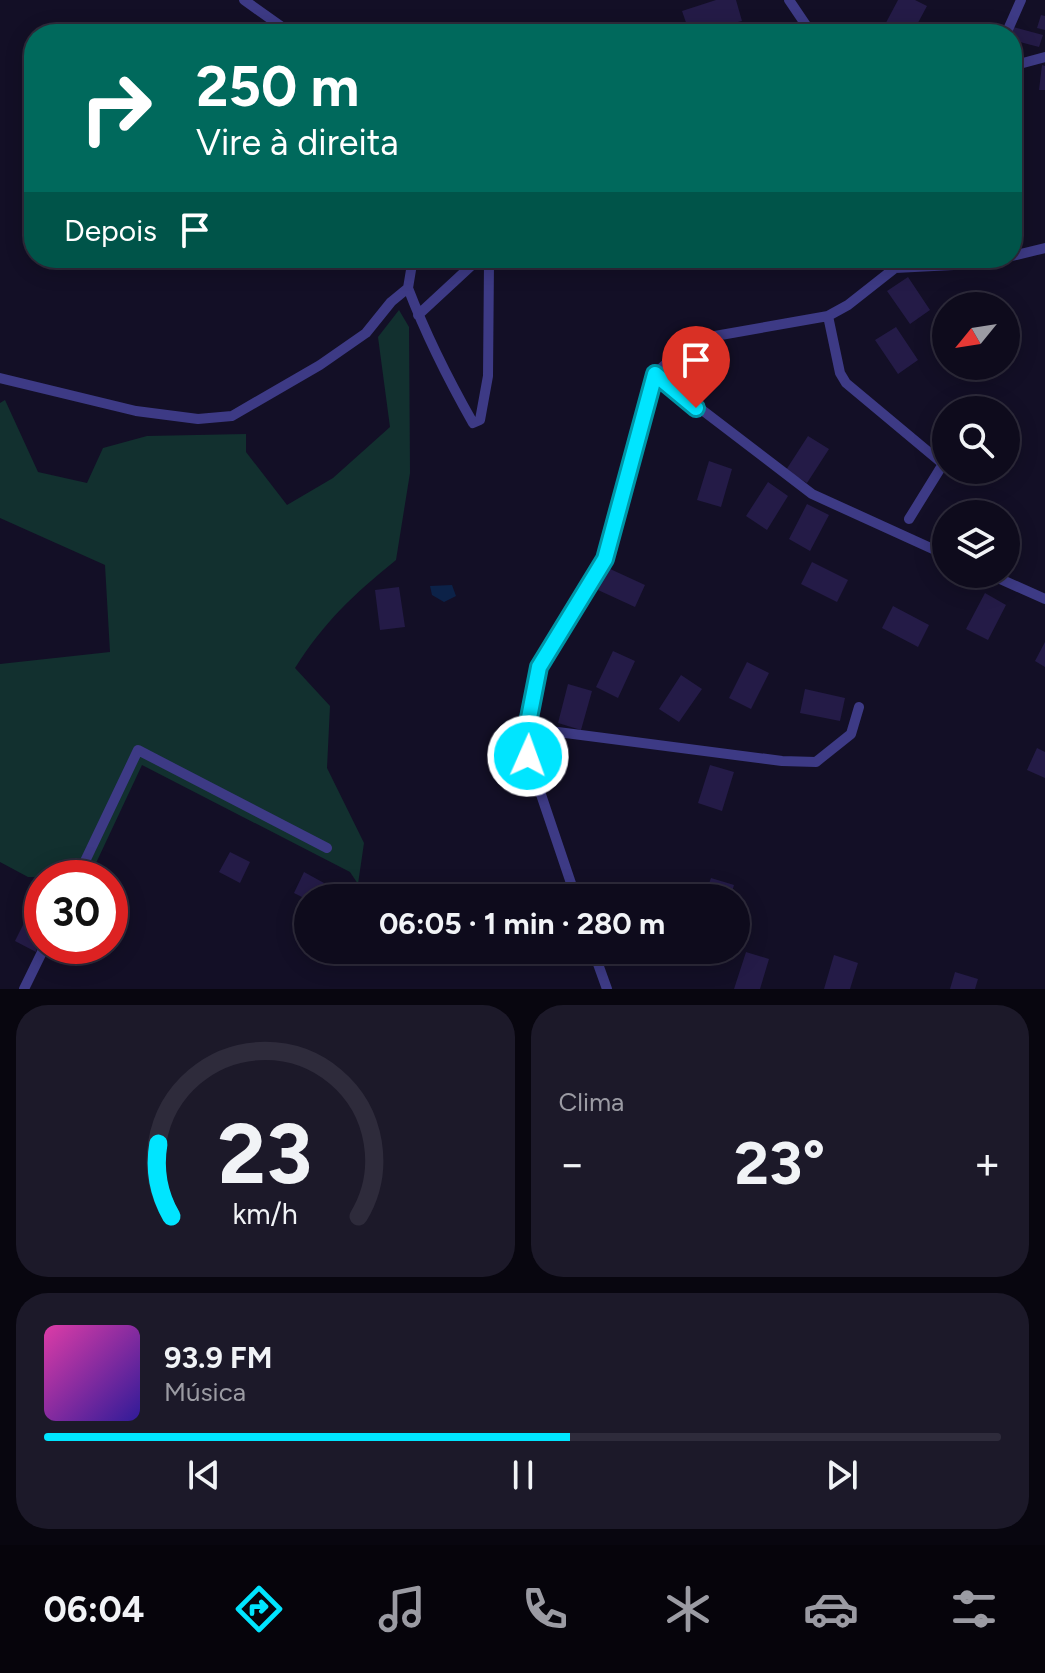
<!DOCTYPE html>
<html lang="pt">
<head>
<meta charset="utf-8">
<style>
  body { margin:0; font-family:Figtree,sans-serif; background:#1c1929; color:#f1f3f6; height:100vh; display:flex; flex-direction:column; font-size:30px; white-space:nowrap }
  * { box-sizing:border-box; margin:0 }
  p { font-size:26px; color:#9b9ba3 }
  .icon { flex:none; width:44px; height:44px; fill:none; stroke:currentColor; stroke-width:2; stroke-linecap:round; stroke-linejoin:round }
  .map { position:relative; height:989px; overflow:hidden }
  .details { display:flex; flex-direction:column; gap:16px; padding:16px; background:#08060f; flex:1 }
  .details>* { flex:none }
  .banner { position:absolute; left:24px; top:24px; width:998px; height:244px; border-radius:32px; box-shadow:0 4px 20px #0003,0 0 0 2px #2e2b3b; background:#00695c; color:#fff; overflow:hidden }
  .needle { width:52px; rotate:240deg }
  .tools { position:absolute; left:932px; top:292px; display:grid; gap:16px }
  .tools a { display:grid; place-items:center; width:88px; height:88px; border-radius:50%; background:#0e0b1c; box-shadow:0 4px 20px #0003,0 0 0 2px #2e2b3b; font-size:40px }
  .speed { position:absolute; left:24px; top:860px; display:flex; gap:16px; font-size:40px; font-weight:700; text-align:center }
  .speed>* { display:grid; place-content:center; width:104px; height:104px; border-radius:50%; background:#0e0b1c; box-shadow:0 4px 20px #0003,0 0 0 2px #2e2b3b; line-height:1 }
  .speed .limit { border:12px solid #d22; background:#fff; color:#111 }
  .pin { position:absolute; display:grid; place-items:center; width:68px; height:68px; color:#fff; margin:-82px -34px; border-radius:50% 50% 50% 0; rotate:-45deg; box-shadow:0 0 8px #0007 }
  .pin .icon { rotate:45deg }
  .me { position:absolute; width:88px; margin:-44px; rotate:2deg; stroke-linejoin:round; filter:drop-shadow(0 0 6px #0008) }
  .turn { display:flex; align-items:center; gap:28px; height:168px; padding:0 40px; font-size:36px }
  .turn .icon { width:104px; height:104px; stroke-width:2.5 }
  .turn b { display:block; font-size:56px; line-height:68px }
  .then { display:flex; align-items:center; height:76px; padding:0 40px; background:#0003; gap:16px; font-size:30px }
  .big { font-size:60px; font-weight:700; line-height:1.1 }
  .details .card { flex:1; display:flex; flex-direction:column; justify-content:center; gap:12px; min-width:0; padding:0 28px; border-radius:32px; background:#1c1929 }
  .details .dial { align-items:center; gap:0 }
  .dial svg { height:208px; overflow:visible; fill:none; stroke:#2e2b3b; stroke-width:7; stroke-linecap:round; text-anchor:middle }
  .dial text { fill:#f1f3f6; stroke:none }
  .song { display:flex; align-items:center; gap:24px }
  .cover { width:96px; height:96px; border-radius:12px; background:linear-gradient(135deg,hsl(320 70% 55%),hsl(250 70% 35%)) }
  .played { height:8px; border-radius:4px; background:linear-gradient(90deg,#00e5ff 55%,#2e2b3b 55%) }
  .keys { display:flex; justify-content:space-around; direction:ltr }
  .heat { display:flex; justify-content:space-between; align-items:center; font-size:44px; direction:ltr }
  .details .tiles { flex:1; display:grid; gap:16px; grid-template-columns:1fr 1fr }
  .card:last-child { grid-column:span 2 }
  .trip { position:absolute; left:294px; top:884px; width:456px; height:80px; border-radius:40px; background:#0e0b1c; box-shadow:0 4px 20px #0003,0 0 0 2px #2e2b3b; font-weight:700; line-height:80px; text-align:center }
  .menu { display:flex; height:128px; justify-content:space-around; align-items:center; background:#06040b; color:#9b9ba3 }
  .menu .icon { width:56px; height:56px }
  .menu .current { color:#00e5ff }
  .menu b { font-size:36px; color:#f1f3f6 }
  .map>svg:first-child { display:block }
  .green { fill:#12302f }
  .water { fill:#0c2248 }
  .building { fill:#241b47 }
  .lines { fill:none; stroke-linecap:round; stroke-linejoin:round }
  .street { stroke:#3d3a85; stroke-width:10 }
  .route-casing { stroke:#0095a6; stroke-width:20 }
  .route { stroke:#00e5ff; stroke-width:14 }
</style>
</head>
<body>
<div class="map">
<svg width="1045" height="989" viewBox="0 0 1045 989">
  <rect width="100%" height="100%" fill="#130f26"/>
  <path class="green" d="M399,310L409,327L410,473L396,560C353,595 325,621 295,668L330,706L327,768L364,843L358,884L350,872L142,765L89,878L28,877L0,862V664L110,652L105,565L0,518V403L5,400L38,472L87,483L103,448L147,436L246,434V452L287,505L333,478L390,427L378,337Z"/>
  <path class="water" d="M452,585L456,596L444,602L432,595L430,586Z"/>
  <path class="building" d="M716,0H736L742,21L690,34L682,11Z
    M898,0H915L927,6L912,34H880Z
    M1041,15L1045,16V30L1037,28Z
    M1013,27L1043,35L1039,47L1012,40Z
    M1042,65L1045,66V90H1039Z
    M1017,74L1023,90L1012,94V75Z
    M908,277L930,310L910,324L887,291Z
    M896,327L918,360L898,374L875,340Z
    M808,436L829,449L807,483L786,470Z
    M709,461L732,469L721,507L697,500Z
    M768,482L788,496L767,530L746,516Z
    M807,504L829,515L810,551L789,539Z
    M812,562L848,580L837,602L801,584Z
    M608,568L645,585L635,607L598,590Z
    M399,587L405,627L380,630L375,590Z
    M985,593L1006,605L988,640L966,629Z
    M893,606L929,625L918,647L882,628Z
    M1045,642V667L1035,661Z
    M613,651L635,661L618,698L596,687Z
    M747,662L769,673L751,709L729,698Z
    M681,675L702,689L679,722L659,709Z
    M568,684L592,691L581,730L558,723Z
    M805,689L845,698L840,721L800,713Z
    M1037,748L1045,752V778L1027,770Z
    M710,765L734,772L722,811L698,803Z
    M230,852L250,862L240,883L219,872Z
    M304,872L324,883L317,898L308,900L294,893Z
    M711,878L734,885L730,898H704Z
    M25,921L42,929L36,952L15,941Z
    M746,952L769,959L760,989H734Z
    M834,955L858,963L850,989H824Z
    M955,972L978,979L975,989H950Z"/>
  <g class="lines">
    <path class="street" d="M244,0L292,34
      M789,0L812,34
      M1006,34L1021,0
      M1012,66L1045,57
      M1012,256L1045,248
      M895,268L973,264L1000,258
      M408,288C426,335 448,379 473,423L480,420L488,376L489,262L483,260L472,265L418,315
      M828,316L840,373L846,383L943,464L909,519
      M655,374L812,494L946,555
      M0,378L136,411L198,419L232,416L320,365L366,333L391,302L408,288L413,258
      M989,574L1045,599
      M527,728L782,761L816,762L851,734L859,707
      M77,878L138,750L327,848
      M576,898L528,756L527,728L539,667L605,559L655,374L683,348L715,336L828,316L848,305L895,268L897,258
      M593,950L607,989
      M24,989L45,946"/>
  </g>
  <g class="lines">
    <g class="route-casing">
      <path id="route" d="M528,756L527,728L539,667L605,559L655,374L696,408"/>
    </g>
    <use href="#route" class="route"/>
  </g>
</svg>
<div class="tools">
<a><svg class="needle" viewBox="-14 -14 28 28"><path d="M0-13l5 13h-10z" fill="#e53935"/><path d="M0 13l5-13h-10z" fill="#9b9ba3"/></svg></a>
<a><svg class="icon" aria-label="search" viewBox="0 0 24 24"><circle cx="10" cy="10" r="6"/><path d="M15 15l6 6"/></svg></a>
<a><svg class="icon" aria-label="layers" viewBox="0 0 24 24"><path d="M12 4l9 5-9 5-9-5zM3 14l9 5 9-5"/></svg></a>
</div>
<div class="speed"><div class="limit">30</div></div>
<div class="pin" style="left:696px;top:408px;background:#d93025"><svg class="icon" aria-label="arrive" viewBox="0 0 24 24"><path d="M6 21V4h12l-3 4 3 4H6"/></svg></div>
<svg class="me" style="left:528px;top:756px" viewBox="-20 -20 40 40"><circle r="17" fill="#00e5ff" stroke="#fff" stroke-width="3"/><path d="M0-11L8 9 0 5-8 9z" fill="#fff"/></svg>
<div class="trip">06:05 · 1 min · 280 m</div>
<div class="banner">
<div class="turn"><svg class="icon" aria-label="right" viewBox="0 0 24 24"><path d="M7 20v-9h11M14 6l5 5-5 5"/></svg><div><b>250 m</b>Vire à direita</div></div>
<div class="then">Depois<svg class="icon" aria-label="arrive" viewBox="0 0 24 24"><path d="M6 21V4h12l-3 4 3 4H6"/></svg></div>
</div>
</div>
<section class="details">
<div class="tiles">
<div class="card dial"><svg viewBox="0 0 100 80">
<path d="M14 69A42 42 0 1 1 86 69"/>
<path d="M14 69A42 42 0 0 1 9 41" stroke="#00e5ff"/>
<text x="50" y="56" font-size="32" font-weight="700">23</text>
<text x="50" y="72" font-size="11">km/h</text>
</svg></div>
<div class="card"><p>Clima</p>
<div class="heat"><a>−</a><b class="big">23°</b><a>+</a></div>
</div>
<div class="card">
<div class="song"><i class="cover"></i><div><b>93.9 FM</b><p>Música</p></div></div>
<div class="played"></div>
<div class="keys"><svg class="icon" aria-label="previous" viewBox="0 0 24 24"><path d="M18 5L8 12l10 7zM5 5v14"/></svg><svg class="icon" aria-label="pause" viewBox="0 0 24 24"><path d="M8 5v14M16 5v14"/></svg><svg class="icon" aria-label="next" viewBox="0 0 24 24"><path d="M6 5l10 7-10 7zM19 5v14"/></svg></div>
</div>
</div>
</section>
<nav class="menu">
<b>06:04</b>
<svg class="icon current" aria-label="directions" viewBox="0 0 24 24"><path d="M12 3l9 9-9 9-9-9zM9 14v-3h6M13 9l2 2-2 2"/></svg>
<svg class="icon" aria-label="music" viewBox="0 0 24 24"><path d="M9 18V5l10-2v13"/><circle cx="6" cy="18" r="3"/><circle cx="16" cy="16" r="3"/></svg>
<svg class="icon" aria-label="phone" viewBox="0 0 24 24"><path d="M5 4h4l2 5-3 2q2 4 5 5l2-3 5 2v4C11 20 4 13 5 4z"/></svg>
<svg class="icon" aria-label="climate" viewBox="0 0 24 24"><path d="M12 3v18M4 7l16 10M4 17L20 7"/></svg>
<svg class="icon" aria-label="car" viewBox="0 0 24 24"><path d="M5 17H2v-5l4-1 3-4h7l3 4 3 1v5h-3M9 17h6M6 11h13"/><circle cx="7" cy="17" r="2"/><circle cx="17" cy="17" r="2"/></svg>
<svg class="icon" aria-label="filters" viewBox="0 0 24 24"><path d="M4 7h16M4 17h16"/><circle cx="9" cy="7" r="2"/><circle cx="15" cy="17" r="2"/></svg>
</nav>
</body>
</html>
